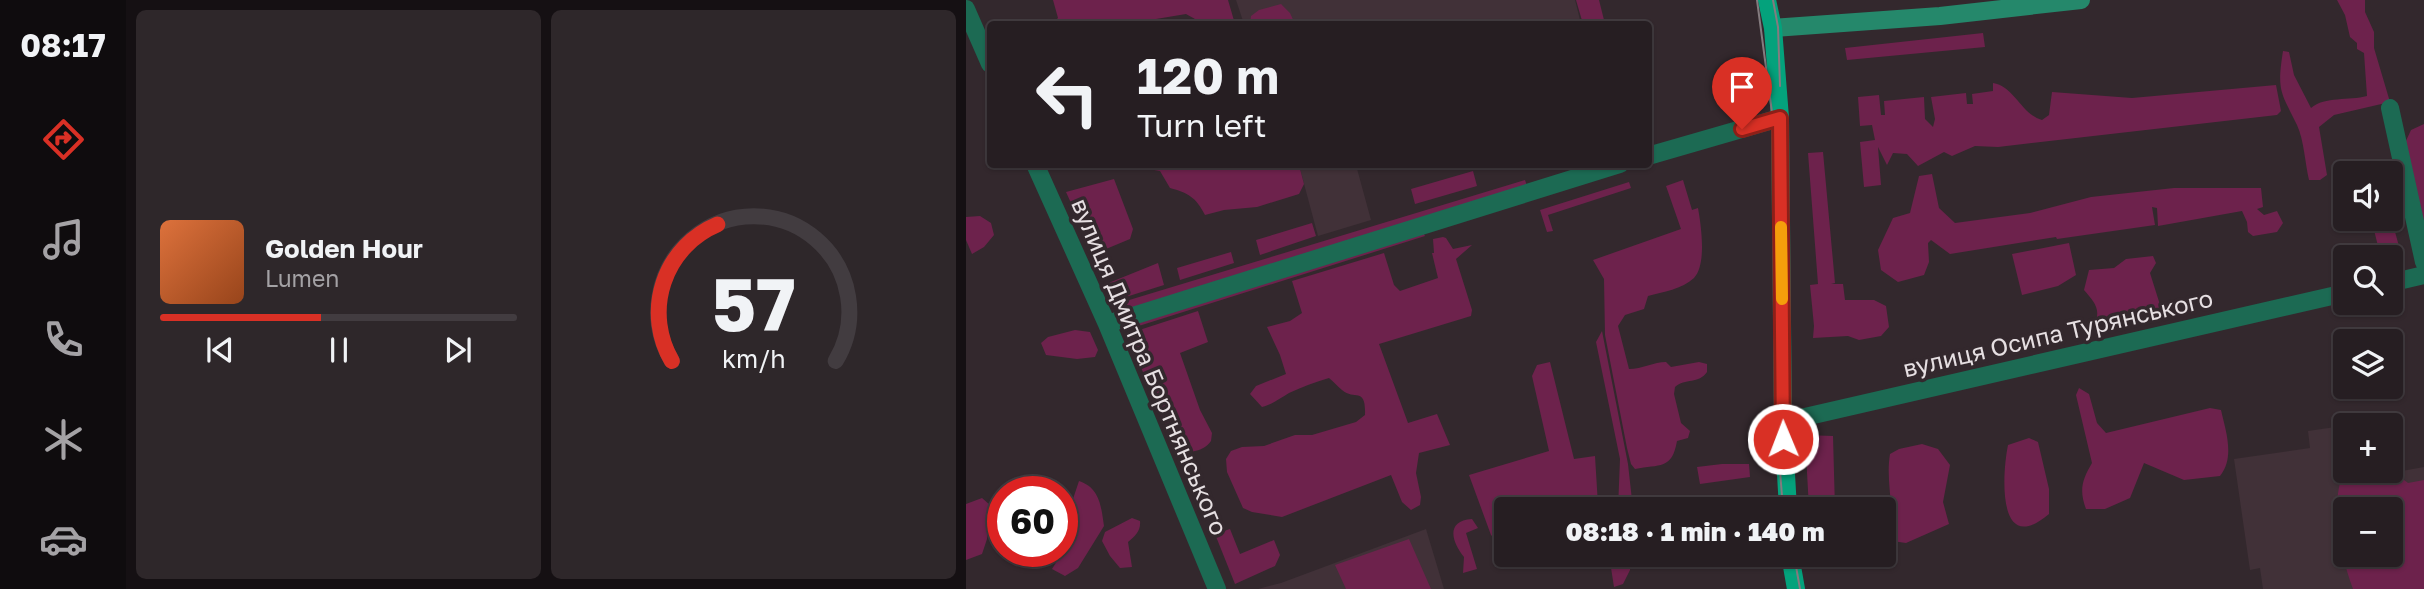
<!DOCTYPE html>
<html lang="en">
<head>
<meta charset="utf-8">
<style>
  body { margin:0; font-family:"Golos Text",sans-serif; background:#2e272a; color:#f1f3f6; height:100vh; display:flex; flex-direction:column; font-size:26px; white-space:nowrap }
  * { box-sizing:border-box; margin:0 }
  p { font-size:23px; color:#a4a2a5 }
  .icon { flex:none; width:38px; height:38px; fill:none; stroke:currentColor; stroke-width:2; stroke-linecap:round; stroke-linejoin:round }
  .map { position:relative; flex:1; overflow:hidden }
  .side { display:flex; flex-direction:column; gap:10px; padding:10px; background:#151013; width:840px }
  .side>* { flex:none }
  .banner { position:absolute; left:21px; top:21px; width:665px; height:147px; border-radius:7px; box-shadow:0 2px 5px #0004,0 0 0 2px #423c40; background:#261e22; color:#f1f3f6; overflow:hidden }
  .tools { position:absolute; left:1367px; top:161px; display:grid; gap:14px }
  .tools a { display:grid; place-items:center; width:70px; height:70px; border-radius:7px; background:#261e22; box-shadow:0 2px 5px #0004,0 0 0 2px #423c40; font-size:35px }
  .speed { position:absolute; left:21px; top:476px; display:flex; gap:14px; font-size:35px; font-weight:700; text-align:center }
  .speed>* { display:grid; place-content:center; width:91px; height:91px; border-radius:50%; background:#261e22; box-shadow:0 2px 5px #0004,0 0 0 2px #423c40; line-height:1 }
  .speed .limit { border:10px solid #d22; background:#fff; color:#111 }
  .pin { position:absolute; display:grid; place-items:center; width:60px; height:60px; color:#fff; margin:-72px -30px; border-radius:50% 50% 50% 0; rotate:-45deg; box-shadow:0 0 7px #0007 }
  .pin .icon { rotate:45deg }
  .me { position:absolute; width:77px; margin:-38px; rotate:359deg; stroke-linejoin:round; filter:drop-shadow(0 0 5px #0008) }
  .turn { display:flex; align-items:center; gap:24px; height:147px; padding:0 35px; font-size:32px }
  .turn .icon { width:91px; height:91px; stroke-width:2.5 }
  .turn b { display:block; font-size:49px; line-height:60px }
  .side .tile { flex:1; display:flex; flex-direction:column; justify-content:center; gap:10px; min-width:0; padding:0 24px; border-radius:10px; background:#2e272a }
  .side .dial { align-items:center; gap:0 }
  .dial svg { height:182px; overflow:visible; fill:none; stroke:#423c40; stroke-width:7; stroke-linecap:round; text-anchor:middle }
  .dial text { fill:#f1f3f6; stroke:none }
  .song { display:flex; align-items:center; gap:21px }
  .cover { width:84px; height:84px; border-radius:10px; background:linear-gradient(135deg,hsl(20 70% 55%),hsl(20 70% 35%)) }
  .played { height:7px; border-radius:4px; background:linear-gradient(90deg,#d93025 45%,#423c40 45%) }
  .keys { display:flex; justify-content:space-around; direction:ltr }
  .side .tiles { flex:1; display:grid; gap:10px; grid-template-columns:repeat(2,1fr) }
  .trip { position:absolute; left:528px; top:497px; width:402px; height:70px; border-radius:7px; background:#261e22; box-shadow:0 2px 5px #0004,0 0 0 2px #423c40; font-weight:800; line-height:70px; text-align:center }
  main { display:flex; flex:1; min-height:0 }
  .dock { display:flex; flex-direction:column; width:126px; justify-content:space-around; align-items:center; background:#0f0c0e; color:#a4a2a5 }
  .dock .icon { width:49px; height:49px }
  .dock .active { color:#d93025 }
  .dock b { font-size:32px; color:#f1f3f6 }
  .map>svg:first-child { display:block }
  .built { fill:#413138; fill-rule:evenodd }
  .green { fill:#6d224c; fill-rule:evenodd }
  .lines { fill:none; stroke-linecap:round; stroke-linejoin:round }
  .street { stroke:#1c6a53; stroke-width:18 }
  .secondary { stroke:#25886b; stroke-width:18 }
  .primary { stroke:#04a27c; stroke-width:18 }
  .tram { stroke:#847b7f; stroke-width:2 }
  .route-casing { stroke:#8d1f18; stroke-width:18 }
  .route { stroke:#d93025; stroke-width:12 }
  .slow { stroke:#f59e0b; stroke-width:12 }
  .labels { text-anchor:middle; stroke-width:7; stroke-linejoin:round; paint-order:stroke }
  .street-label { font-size:24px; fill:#e6dfe2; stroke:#33282d }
</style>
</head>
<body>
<main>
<nav class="dock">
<b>08:17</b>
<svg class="icon active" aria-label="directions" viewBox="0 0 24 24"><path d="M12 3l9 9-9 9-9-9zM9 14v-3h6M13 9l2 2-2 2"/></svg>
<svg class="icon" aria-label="music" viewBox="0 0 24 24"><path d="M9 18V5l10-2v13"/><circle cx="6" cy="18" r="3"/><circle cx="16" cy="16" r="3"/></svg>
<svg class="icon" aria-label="phone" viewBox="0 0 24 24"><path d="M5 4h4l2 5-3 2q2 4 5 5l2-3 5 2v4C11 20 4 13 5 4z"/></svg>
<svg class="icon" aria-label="climate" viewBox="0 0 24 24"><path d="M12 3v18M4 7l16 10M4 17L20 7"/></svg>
<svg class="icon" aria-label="car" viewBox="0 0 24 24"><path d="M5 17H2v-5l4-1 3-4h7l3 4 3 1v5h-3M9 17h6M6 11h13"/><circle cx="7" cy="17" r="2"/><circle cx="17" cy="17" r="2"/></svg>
</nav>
<section class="side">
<div class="tiles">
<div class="tile">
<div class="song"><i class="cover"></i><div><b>Golden Hour</b><p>Lumen</p></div></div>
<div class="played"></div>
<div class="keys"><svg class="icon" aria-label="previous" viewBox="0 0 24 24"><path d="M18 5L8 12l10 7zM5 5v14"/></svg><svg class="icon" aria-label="pause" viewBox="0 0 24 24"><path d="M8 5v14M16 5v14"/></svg><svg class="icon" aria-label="next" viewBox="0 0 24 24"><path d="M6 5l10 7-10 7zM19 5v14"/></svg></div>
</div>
<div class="tile dial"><svg viewBox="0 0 100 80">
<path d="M14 69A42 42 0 1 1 86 69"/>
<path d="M14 69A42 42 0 0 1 34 9" stroke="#d93025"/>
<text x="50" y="56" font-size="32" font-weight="700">57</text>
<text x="50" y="72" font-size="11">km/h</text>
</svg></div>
</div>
</section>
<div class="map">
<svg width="1458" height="589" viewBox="0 0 1458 589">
  <rect width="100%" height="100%" fill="#33282d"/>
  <path class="built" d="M270,0H609L615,24H278Z
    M333,165H390L405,220L352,236Z
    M1379,425V471L1391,479L1458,467V584L1440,589H1297L1294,568L1284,570L1268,459L1344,448L1342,431L1383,425ZM1379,509H1424V555H1379Z
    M460,529L478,589H292L315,583Z"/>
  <path class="green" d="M87,0H262L269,24H238L220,14L160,24H86L92,18Z
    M610,0H633L639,24H617Z
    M1371,0H1399V12L1408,32V48L1424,102L1368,115L1353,127L1361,175L1354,180H1343C1339,163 1338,140 1331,125C1314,91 1311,90 1317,51L1323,52L1328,75L1345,108C1359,96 1383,101 1401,96L1398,53L1391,49V43L1384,37L1379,15Z
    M315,4L324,13L329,24H284L285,16L293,10Z
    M1017,33L1019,47L881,60L879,48Z
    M1027,83C1048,86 1056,115 1076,120L1083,115L1086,92L1166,98L1310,85L1315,111L1311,115L1032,147L1009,146L986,156L978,152L952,166L941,154L927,153L921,165L912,147L915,185L898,187L894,142L909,140L906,125L894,126L892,97L913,95L915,115H919L918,101L958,97L959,119L967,127L969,119L965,97L1000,93L1001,104H1007L1006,94L1027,91Z
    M1458,124V222L1439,143L1445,130Z
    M857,152L869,283L865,284H877L879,300H908L920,306L923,327L915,336L893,340L882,336L847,338L848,326L844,285L852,284L842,153Z
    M170,165H333L338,184L333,194L291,207L258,210L239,215C230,197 222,193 204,188L194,171L176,168Z
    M507,171L511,186L449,204L445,189Z
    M966,174L973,208L989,223L1064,213L1125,197L1208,188H1295L1297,207L1291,209L1298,215L1311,211L1317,223L1311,232L1287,236L1282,232L1281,222L1276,211L1192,226L1191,208L1186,207L1189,225L1091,239L1090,237L984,254L965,240L962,243L963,262L958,275L932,282L915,270L912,250L927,218L944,213L953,176Z
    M148,179L167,229L164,239L128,254L100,192Z
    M559,180L563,192L454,227L459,236L160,330L150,304Z
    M717,180L726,210L732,208C735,225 741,264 728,278C716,289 697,292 682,296L678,309L659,315L652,326L663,369C676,369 688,362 700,362L705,367L733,362L741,364V372C733,384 719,378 709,387L708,394L715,423L724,431L722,438L711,441C706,470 694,464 669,469L665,464L661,448L639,335L638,279L627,260L715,229L700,186Z
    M663,182L665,188L582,215L587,231L581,232L574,210Z
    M14,216L25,223L28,235L18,247L6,254L0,240V217Z
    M1425,217L1437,261L1425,264L1424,257H1404L1402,253L1413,250L1406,222Z
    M346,223L350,236L294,255L290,240Z
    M477,237L480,238L487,249L506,245L490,259L506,310L505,316L413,344L442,423L471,414L484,445L453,453L450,473L455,497L454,505L445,510L436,502L425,475L316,517L286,512L277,508L261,472L260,459L265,451L276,447L298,446L329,435H346L390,422L399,415C400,386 389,401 376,390C371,386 368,382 363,378C349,382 336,387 323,393C313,399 307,404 296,407L284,394L290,386L320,374L314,355L301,327L324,321L336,313L326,281L418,253L428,285L434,291L472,278L466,253H468L467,239Z
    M1103,243L1110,275L1092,286L1056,295L1046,254Z
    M265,252L268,263L214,280L211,268Z
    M1187,256L1190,263L1184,273L1195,308L1128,325C1136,309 1128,302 1118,290L1123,270L1148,268L1160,259Z
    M192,263L198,285L147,301L140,284Z
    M232,311L242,342L214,353L234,410L246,433L245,441C237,453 224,450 212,456L161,334Z
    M109,330L124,332L132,350L129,357L111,359L80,355L75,343L82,337Z
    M636,331L662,464L667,509H652L654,459L630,342Z
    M584,362L608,459L629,456L632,505L626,509H541V538L530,540L525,535L503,475L583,451L566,376L571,365Z
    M1113,388L1123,394L1131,423L1140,433L1244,408L1255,410C1260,432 1269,457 1254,476L1218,480L1178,463L1164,498L1139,509H1120C1113,490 1116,480 1126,463L1110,395Z
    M839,435L867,436L869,509H843Z
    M1063,438L1072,442L1083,489V514C1031,558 1036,475 1042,445Z
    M956,444L972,449L984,465L977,502L983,524L940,543L926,541C922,529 925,519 925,507C924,488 921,472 924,454L933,449Z
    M756,464H783L784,477L734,484L731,467Z
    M1379,468V471L1425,470L1442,483L1458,480V589H1387C1374,554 1363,503 1379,468ZM1379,509H1424V555H1379Z
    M113,481C134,488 135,506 138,526L112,568L99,576L86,569L96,553L97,529Z
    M16,498L24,505L21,539L16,554L0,560V504Z
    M166,518L174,521C175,531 169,536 162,542L166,567L154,568L144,556L136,541L139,532Z
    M506,519L512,528L500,533L511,569L497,573L498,557C486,542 479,521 506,519Z
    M264,529L274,554L308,540L314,555L309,566L269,584L249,534Z
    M443,539L465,589H380L369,565Z
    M643,555H665L664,570L657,584L648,587Z"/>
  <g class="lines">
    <path class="street" d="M0,9L24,64
      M1424,108L1458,262
      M682,156L814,118
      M69,164L141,324L251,589
      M1424,283L1458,275
      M141,324L654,164
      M817,422L1379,293"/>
    <path class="secondary" d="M807,28L974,16L1115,0"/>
    <path class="primary" d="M801,0L807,28L814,118L817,422L822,509
      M824,555L830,589"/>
    <path class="tram" d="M791,0L807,120L813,458L817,509
      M807,0L812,27L814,86
      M828,555L834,589"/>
  </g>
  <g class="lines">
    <g class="route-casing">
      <path id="route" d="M776,129L814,118L817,439"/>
    </g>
    <use href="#route" class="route"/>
    <path class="slow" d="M815,227L816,299"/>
  </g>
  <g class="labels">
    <g class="street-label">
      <text transform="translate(1092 334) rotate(-13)" y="8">вулиця Осипа Турянського</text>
      <text transform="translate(183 367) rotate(67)" y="8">вулиця Дмитра Бортнянського</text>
    </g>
  </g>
</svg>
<div class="tools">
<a><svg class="icon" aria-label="sound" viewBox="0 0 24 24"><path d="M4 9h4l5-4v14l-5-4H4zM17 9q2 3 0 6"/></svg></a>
<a><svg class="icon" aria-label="search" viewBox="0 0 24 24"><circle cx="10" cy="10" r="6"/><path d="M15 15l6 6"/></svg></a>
<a><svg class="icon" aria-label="layers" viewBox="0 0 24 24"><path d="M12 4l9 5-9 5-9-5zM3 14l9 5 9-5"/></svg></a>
<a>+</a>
<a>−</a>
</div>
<div class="speed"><div class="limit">60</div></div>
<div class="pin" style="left:776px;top:129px;background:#d93025"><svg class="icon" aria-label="arrive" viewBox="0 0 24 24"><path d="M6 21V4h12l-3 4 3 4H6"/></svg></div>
<svg class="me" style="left:817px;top:439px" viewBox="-20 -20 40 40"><circle r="17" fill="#d93025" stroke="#fff" stroke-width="3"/><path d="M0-11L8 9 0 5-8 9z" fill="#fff"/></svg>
<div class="trip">08:18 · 1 min · 140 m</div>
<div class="banner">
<div class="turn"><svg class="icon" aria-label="left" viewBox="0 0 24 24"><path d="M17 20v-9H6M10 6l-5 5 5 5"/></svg><div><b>120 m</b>Turn left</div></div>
</div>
</div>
</main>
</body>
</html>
